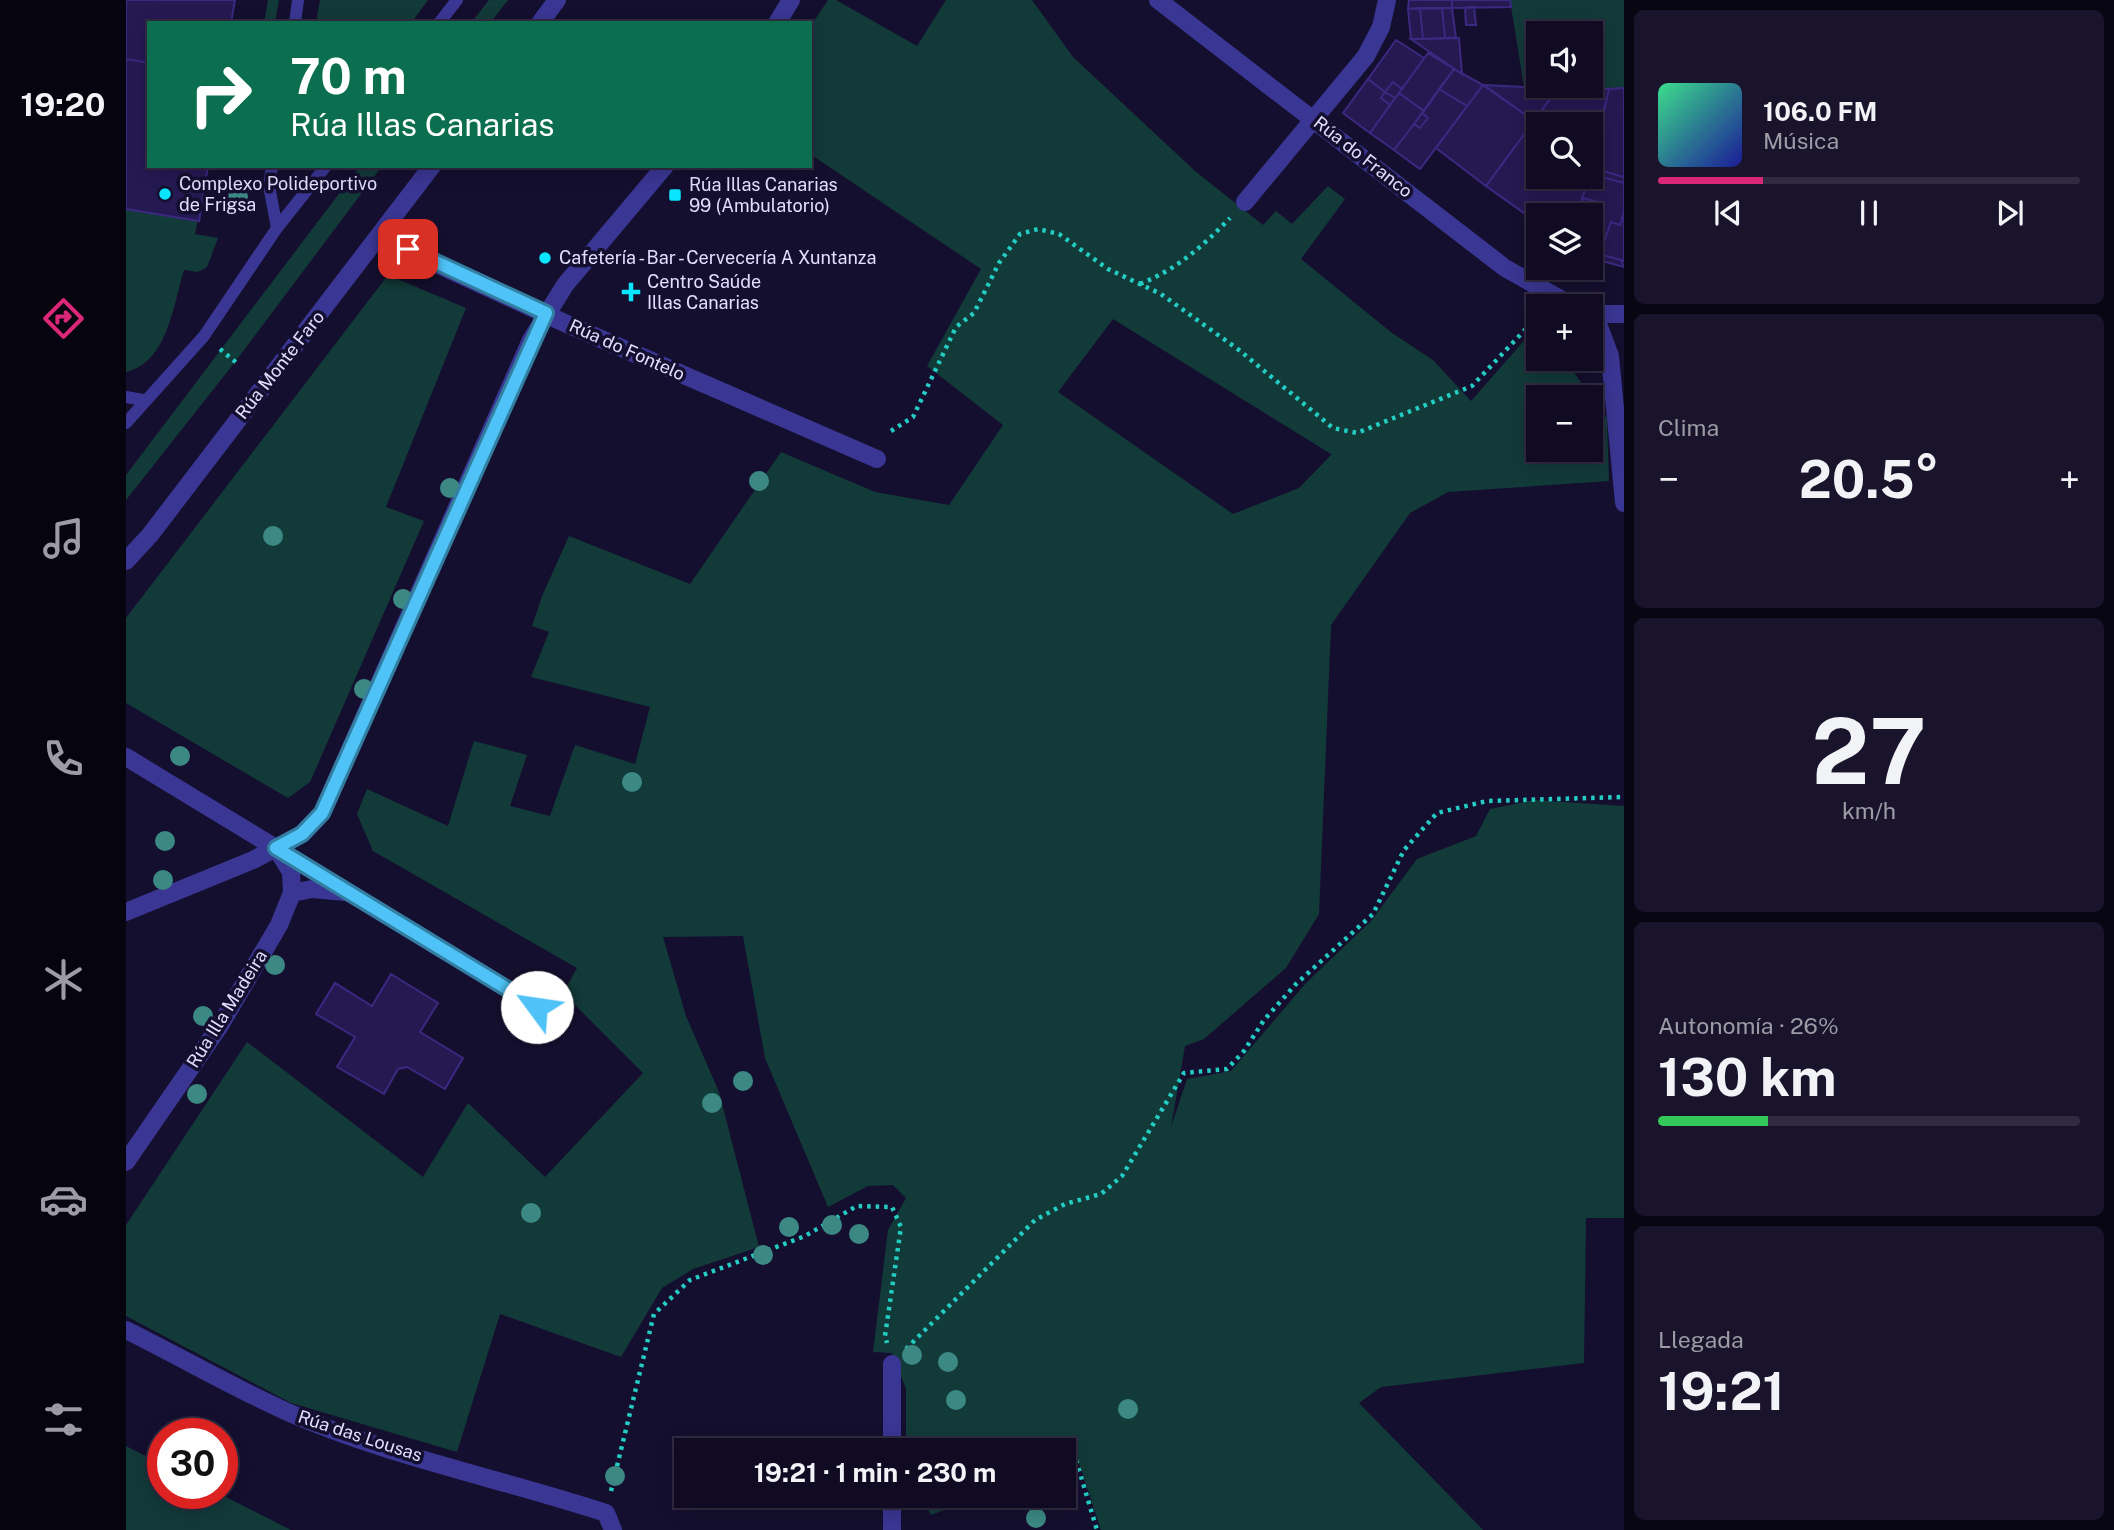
<!DOCTYPE html>
<html lang="es">
<head>
<meta charset="utf-8">
<style>
  body { margin:0; font-family:"Public Sans",sans-serif; background:#19142b; color:#f1f3f6; height:100vh; display:flex; flex-direction:column; font-size:26px; white-space:nowrap }
  * { box-sizing:border-box; margin:0 }
  p { font-size:23px; color:#9c9ba6 }
  .icon { flex:none; width:38px; height:38px; fill:none; stroke:currentColor; stroke-width:2; stroke-linecap:round; stroke-linejoin:round }
  .map { position:relative; flex:1; overflow:hidden }
  .details { display:flex; flex-direction:column; gap:10px; padding:10px; background:#090613; width:490px }
  .details>* { flex:none }
  .guide { position:absolute; left:21px; top:21px; width:665px; height:147px; border-radius:0px; box-shadow:0 4px 18px #0003,0 0 0 2px #302b41; background:#0b6e4f; color:#fff; overflow:hidden }
  .buttons { position:absolute; left:1400px; top:21px; display:grid; gap:14px }
  .buttons a { display:grid; place-items:center; width:77px; height:77px; border-radius:0px; background:#100b23; box-shadow:0 4px 18px #0003,0 0 0 2px #302b41; font-size:35px }
  .speed { position:absolute; left:21px; top:1418px; display:flex; gap:14px; font-size:35px; font-weight:700; text-align:center }
  .speed>* { display:grid; place-content:center; width:91px; height:91px; border-radius:50%; background:#100b23; box-shadow:0 4px 18px #0003,0 0 0 2px #302b41; line-height:1 }
  .speed .limit { border:10px solid #d22; background:#fff; color:#111 }
  .pin { position:absolute; display:grid; place-items:center; width:60px; height:60px; color:#fff; margin:-30px; border-radius:14px; box-shadow:0 4px 10px #0006 }
  .me { position:absolute; width:77px; margin:-38px; rotate:301deg; stroke-linejoin:round; filter:drop-shadow(0 0 5px #0008) }
  .turn { display:flex; align-items:center; gap:24px; height:147px; padding:0 28px; font-size:32px }
  .turn .icon { width:91px; height:91px; stroke-width:2.5 }
  .turn b { display:block; font-size:49px; line-height:60px }
  .big { font-size:52px; font-weight:700; line-height:1.1 }
  .details .widget { flex:1; display:flex; flex-direction:column; justify-content:center; gap:10px; min-width:0; padding:0 24px; border-radius:10px; background:#19142b }
  .details .dial { align-items:center; gap:0 }
  .dial b { font-size:91px; line-height:1 }
  .song { display:flex; align-items:center; gap:21px }
  .cover { width:84px; height:84px; border-radius:10px; background:linear-gradient(135deg,hsl(150 70% 55%),hsl(240 70% 35%)) }
  .played { height:7px; border-radius:4px; background:linear-gradient(90deg,#db2777 25%,#302b41 25%) }
  .keys { display:flex; justify-content:space-around; direction:ltr }
  .heat { display:flex; justify-content:space-between; align-items:center; font-size:38px; direction:ltr }
  .charge { height:10px; border-radius:5px; background:linear-gradient(90deg,#34c759 26%,#302b41 0) }
  .trip { position:absolute; left:548px; top:1438px; width:402px; height:70px; border-radius:0px; background:#100b23; box-shadow:0 4px 18px #0003,0 0 0 2px #302b41; font-weight:700; line-height:70px; text-align:center }
  main { display:flex; flex:1; min-height:0 }
  .menu { display:flex; flex-direction:column; width:126px; justify-content:space-around; align-items:center; background:#06040e; color:#9c9ba6 }
  .menu .icon { width:49px; height:49px }
  .menu .current { color:#db2777 }
  .menu b { font-size:32px; color:#f1f3f6 }
  .map>svg:first-child { display:block }
  .green { fill:#123a39; fill-rule:evenodd }
  .building { fill:#251952; stroke:#3b2981; stroke-width:2 }
  .lines { fill:none; stroke-linecap:round; stroke-linejoin:round }
  .path { stroke:#24cdc3; stroke-width:4.5; stroke-dasharray:3.5 5; stroke-linecap:butt }
  .service { stroke:#3a3693; stroke-width:12 }
  .minor { stroke:#3a3693; stroke-width:18 }
  .tree { fill:#3c8984 }
  .route-casing { stroke:#337fa1; stroke-width:18 }
  .route { stroke:#4fc3f7; stroke-width:12 }
  .poi-dot { fill:#0ae5ff; stroke:#150f2f; stroke-width:2.5 }
  .labels { text-anchor:middle; stroke-width:7; stroke-linejoin:round; paint-order:stroke }
  .street-label { font-size:18px; fill:#e2deff; stroke:#150f2f }
  .poi-label { font-size:18px; fill:#e2deff; stroke:#150f2f; text-anchor:start }
</style>
</head>
<body>
<main>
<nav class="menu">
<b>19:20</b>
<svg class="icon current" aria-label="directions" viewBox="0 0 24 24"><path d="M12 3l9 9-9 9-9-9zM9 14v-3h6M13 9l2 2-2 2"/></svg>
<svg class="icon" aria-label="music" viewBox="0 0 24 24"><path d="M9 18V5l10-2v13"/><circle cx="6" cy="18" r="3"/><circle cx="16" cy="16" r="3"/></svg>
<svg class="icon" aria-label="phone" viewBox="0 0 24 24"><path d="M5 4h4l2 5-3 2q2 4 5 5l2-3 5 2v4C11 20 4 13 5 4z"/></svg>
<svg class="icon" aria-label="climate" viewBox="0 0 24 24"><path d="M12 3v18M4 7l16 10M4 17L20 7"/></svg>
<svg class="icon" aria-label="car" viewBox="0 0 24 24"><path d="M5 17H2v-5l4-1 3-4h7l3 4 3 1v5h-3M9 17h6M6 11h13"/><circle cx="7" cy="17" r="2"/><circle cx="17" cy="17" r="2"/></svg>
<svg class="icon" aria-label="filters" viewBox="0 0 24 24"><path d="M4 7h16M4 17h16"/><circle cx="9" cy="7" r="2"/><circle cx="15" cy="17" r="2"/></svg>
</nav>
<div class="map">
<svg width="1498" height="1530" viewBox="0 0 1498 1530">
  <rect width="100%" height="100%" fill="#150f2f"/>
  <path class="green" d="M0,0H109L105,23H23V166H82L69,234L92,238L81,267L72,272L58,270C47,305 42,362 0,372Z
    M142,0H153L149,23H138Z
    M194,0H302L285,23H190Z
    M363,0H382L364,23H345Z
    M702,0H710L791,46L820,0H906L947,57L1069,171L1137,225L1150,211L1166,224L1202,186L1219,199L1175,259L1266,333L1307,360L1345,401L1412,325V359H1438L1481,418L1483,481L1322,492L1284,513L1205,625L1193,914L1160,968L1078,1039L1059,1046L1045,1127L1061,1079L1105,1071L1180,983L1245,921L1291,859L1350,836L1364,809L1408,800L1498,806V1218H1460L1458,1363L1255,1387L1233,1403L1357,1530H975L951,1457L938,1463V1451H780V1389L766,1353L747,1352L762,1230L780,1198L767,1185L742,1186L702,1207L639,1058L617,936L537,937L560,1016L593,1092L633,1247L567,1269L536,1288L495,1357L374,1314L331,1452L165,1403L0,1316V1225L121,1042L297,1177L342,1103L419,1177L517,1073L437,993L451,968L247,851L231,814L241,789L322,826L348,741L401,755L384,806L424,816L449,745L509,764L524,707L405,677L423,632L406,626L417,594L443,536L564,584L655,452L749,492L823,505L877,425L801,366L855,269L684,154V27ZM987,319L1205,454H1206L1173,488L1107,514L932,392ZM1412,397H1465V450H1412Z
    M1384,0H1498V88L1398,87ZM1412,33H1465V86H1412Z
    M234,166H256L109,362L0,500V475Z
    M262,275L340,308L260,507L298,521L184,782L162,798L0,703V618Z
    M0,1446L37,1465V1493H92L165,1530H0Z
    M780,1496H856L805,1515L798,1502L780,1504Z"/>
  <path class="building" d="M0,0H109L105,23H23V63L0,59Z
    M1283,0H1326V8L1282,9Z
    M1326,0H1384L1385,7L1326,8Z
    M1348,7L1350,25H1340L1339,8Z
    M1294,8H1316L1319,38L1297,39Z
    M1294,8L1297,39H1285L1282,9Z
    M1316,8H1326L1330,38H1319Z
    M1333,38L1336,74L1285,39H1297Z
    M1270,40L1298,58L1276,89L1267,82L1259,92L1242,79Z
    M1302,53L1328,69L1298,111L1273,93Z
    M0,59L23,63V166H82L73,221L0,209Z
    M1328,69L1357,85L1341,106L1313,89Z
    M1242,79L1259,92L1255,98L1264,105L1244,133L1217,113Z
    M1267,82L1276,89L1269,98L1259,92Z
    M1357,85L1408,121L1360,186L1310,148Z
    M1358,85L1398,87L1432,88L1408,121Z
    M1432,88L1483,89L1465,164V124H1412V132L1404,126Z
    M1498,88V177L1465,168L1483,89Z
    M1313,89L1341,106L1294,169L1268,150L1288,124L1294,128L1302,118L1296,113Z
    M1259,92L1269,98L1264,105L1255,98Z
    M1273,93L1298,111L1268,150L1244,133Z
    M1296,113L1302,118L1294,128L1288,124Z
    M1404,126L1412,132V143L1399,133Z
    M1399,133L1412,143V177H1456L1461,180L1452,215H1412V223L1360,186Z
    M1465,168L1498,177V183L1465,174Z
    M1465,174L1498,183V212L1494,225L1485,222L1474,254L1465,252V218L1468,219L1473,202L1456,198Z
    M1456,198L1473,202L1468,219L1465,218L1468,208L1465,203L1456,201Z
    M1456,201L1465,203L1468,208L1465,218V215H1452Z
    M1498,212V261L1474,254L1485,222L1494,225Z
    M1465,252L1495,260L1498,267L1465,258Z
    M265,974L312,1003L294,1032L337,1058L319,1089L281,1067L272,1069L258,1094L211,1067L229,1037L190,1014L209,983L246,1006Z"/>
  <g class="lines">
    <path class="path" d="M1014,284C1051,269 1076,247 1104,218
      M94,349L112,364
      M765,431L787,417L830,327L848,313L873,263L894,234L912,229L933,234L982,269L1035,294L1113,350L1207,428L1231,433L1346,386L1412,316
      M780,1349L909,1220L939,1204L975,1194L996,1176L1058,1073L1101,1069L1118,1051L1138,1020L1170,984L1247,914L1278,850L1311,813L1361,801L1498,797
      M950,1460L971,1530
      M485,1491L528,1314L564,1280L679,1236L731,1206L766,1207L775,1227L759,1336L761,1343"/>
    <path class="service" d="M169,23L172,0
      M313,23L331,0
      M146,166L143,186L151,228
      M0,397L17,400
      M0,423L78,336L151,228L200,166"/>
    <path class="minor" d="M1032,0L1379,268L1447,306
      M414,23L431,0
      M651,23L665,0
      M1119,202L1240,56L1255,27L1261,0
      M252,237L443,325L751,459
      M1465,314H1498
      M1469,316L1484,356L1498,503
      M0,561L24,535L306,166
      M0,757L411,1007
      M166,893L186,889L219,892
      M0,912L127,860L176,834L196,813L405,340L439,285L539,166
      M0,1162L93,1027L153,925L166,893L165,872L152,851
      M0,1330C55,1357 109,1389 166,1414C266,1457 376,1479 480,1513L487,1530
      M766,1451V1364
      M766,1530V1496"/>
  </g>
  <g class="tree">
    <circle cx="112" cy="197" r="10"/>
    <circle cx="633" cy="481" r="10"/>
    <circle cx="324" cy="488" r="10"/>
    <circle cx="147" cy="536" r="10"/>
    <circle cx="277" cy="599" r="10"/>
    <circle cx="238" cy="689" r="10"/>
    <circle cx="54" cy="756" r="10"/>
    <circle cx="506" cy="782" r="10"/>
    <circle cx="39" cy="841" r="10"/>
    <circle cx="37" cy="880" r="10"/>
    <circle cx="149" cy="965" r="10"/>
    <circle cx="77" cy="1016" r="10"/>
    <circle cx="617" cy="1081" r="10"/>
    <circle cx="71" cy="1094" r="10"/>
    <circle cx="586" cy="1103" r="10"/>
    <circle cx="405" cy="1213" r="10"/>
    <circle cx="706" cy="1225" r="10"/>
    <circle cx="663" cy="1227" r="10"/>
    <circle cx="733" cy="1234" r="10"/>
    <circle cx="637" cy="1255" r="10"/>
    <circle cx="786" cy="1355" r="10"/>
    <circle cx="822" cy="1362" r="10"/>
    <circle cx="830" cy="1400" r="10"/>
    <circle cx="1002" cy="1409" r="10"/>
    <circle cx="489" cy="1476" r="10"/>
    <circle cx="910" cy="1518" r="10"/>
  </g>
  <g class="lines">
    <g class="route-casing">
      <path id="route" d="M282,249L420,313L196,813L176,834L150,848L411,1007"/>
    </g>
    <use href="#route" class="route"/>
  </g>
  <g class="poi-dot">
    <circle cx="39" cy="194" r="7"/>
    <rect x="542" y="188" width="14" height="14" rx="3.5"/>
    <circle cx="419" cy="258" r="7"/>
    <path d="M501.5 281.5h7v7h7v7h-7v7h-7v-7h-7v-7h7z"/>
  </g>
  <g class="labels">
    <g class="street-label">
      <text transform="translate(1237 157) rotate(38)" y="6">Rúa do Franco</text>
      <text transform="translate(501 350) rotate(24)" y="6">Rúa do Fontelo</text>
      <text transform="translate(154 365) rotate(-52)" y="6">Rúa Monte Faro</text>
      <text transform="translate(101 1009) rotate(-58)" y="6">Rúa Illa Madeira</text>
      <text transform="translate(234 1436) rotate(18)" y="6">Rúa das Lousas</text>
    </g>
    <g class="poi-label">
      <text x="53" y="190">Complexo Polideportivo<tspan x="53" dy="21">de Frigsa</tspan></text>
      <text x="563" y="191">Rúa Illas Canarias<tspan x="563" dy="21">99 (Ambulatorio)</tspan></text>
      <text x="433" y="264">Cafetería - Bar - Cervecería A Xuntanza</text>
      <text x="521" y="288">Centro Saúde<tspan x="521" dy="21">Illas Canarias</tspan></text>
    </g>
  </g>
</svg>
<div class="buttons">
<a><svg class="icon" aria-label="sound" viewBox="0 0 24 24"><path d="M4 9h4l5-4v14l-5-4H4zM17 9q2 3 0 6"/></svg></a>
<a><svg class="icon" aria-label="search" viewBox="0 0 24 24"><circle cx="10" cy="10" r="6"/><path d="M15 15l6 6"/></svg></a>
<a><svg class="icon" aria-label="layers" viewBox="0 0 24 24"><path d="M12 4l9 5-9 5-9-5zM3 14l9 5 9-5"/></svg></a>
<a>+</a>
<a>−</a>
</div>
<div class="speed"><div class="limit">30</div></div>
<div class="pin" style="left:282px;top:249px;background:#d93025"><svg class="icon" aria-label="arrive" viewBox="0 0 24 24"><path d="M6 21V4h12l-3 4 3 4H6"/></svg></div>
<svg class="me" style="left:411px;top:1007px" viewBox="-20 -20 40 40"><circle r="19" fill="#fff"/><path d="M0-13L10 11 0 6-10 11z" fill="#4fc3f7"/></svg>
<div class="trip">19:21 · 1 min · 230 m</div>
<div class="guide">
<div class="turn"><svg class="icon" aria-label="right" viewBox="0 0 24 24"><path d="M7 20v-9h11M14 6l5 5-5 5"/></svg><div><b>70 m</b>Rúa Illas Canarias</div></div>
</div>
</div>
<section class="details">
<div class="widget">
<div class="song"><i class="cover"></i><div><b>106.0 FM</b><p>Música</p></div></div>
<div class="played"></div>
<div class="keys"><svg class="icon" aria-label="previous" viewBox="0 0 24 24"><path d="M18 5L8 12l10 7zM5 5v14"/></svg><svg class="icon" aria-label="pause" viewBox="0 0 24 24"><path d="M8 5v14M16 5v14"/></svg><svg class="icon" aria-label="next" viewBox="0 0 24 24"><path d="M6 5l10 7-10 7zM19 5v14"/></svg></div>
</div>
<div class="widget"><p>Clima</p>
<div class="heat"><a>−</a><b class="big">20.5°</b><a>+</a></div>
</div>
<div class="widget dial"><b>27</b><p>km/h</p></div>
<div class="widget"><p>Autonomía · 26%</p><b class="big">130 km</b><div class="charge"></div></div>
<div class="widget"><p>Llegada</p><b class="big">19:21</b></div>
</section>
</main>
</body>
</html>
